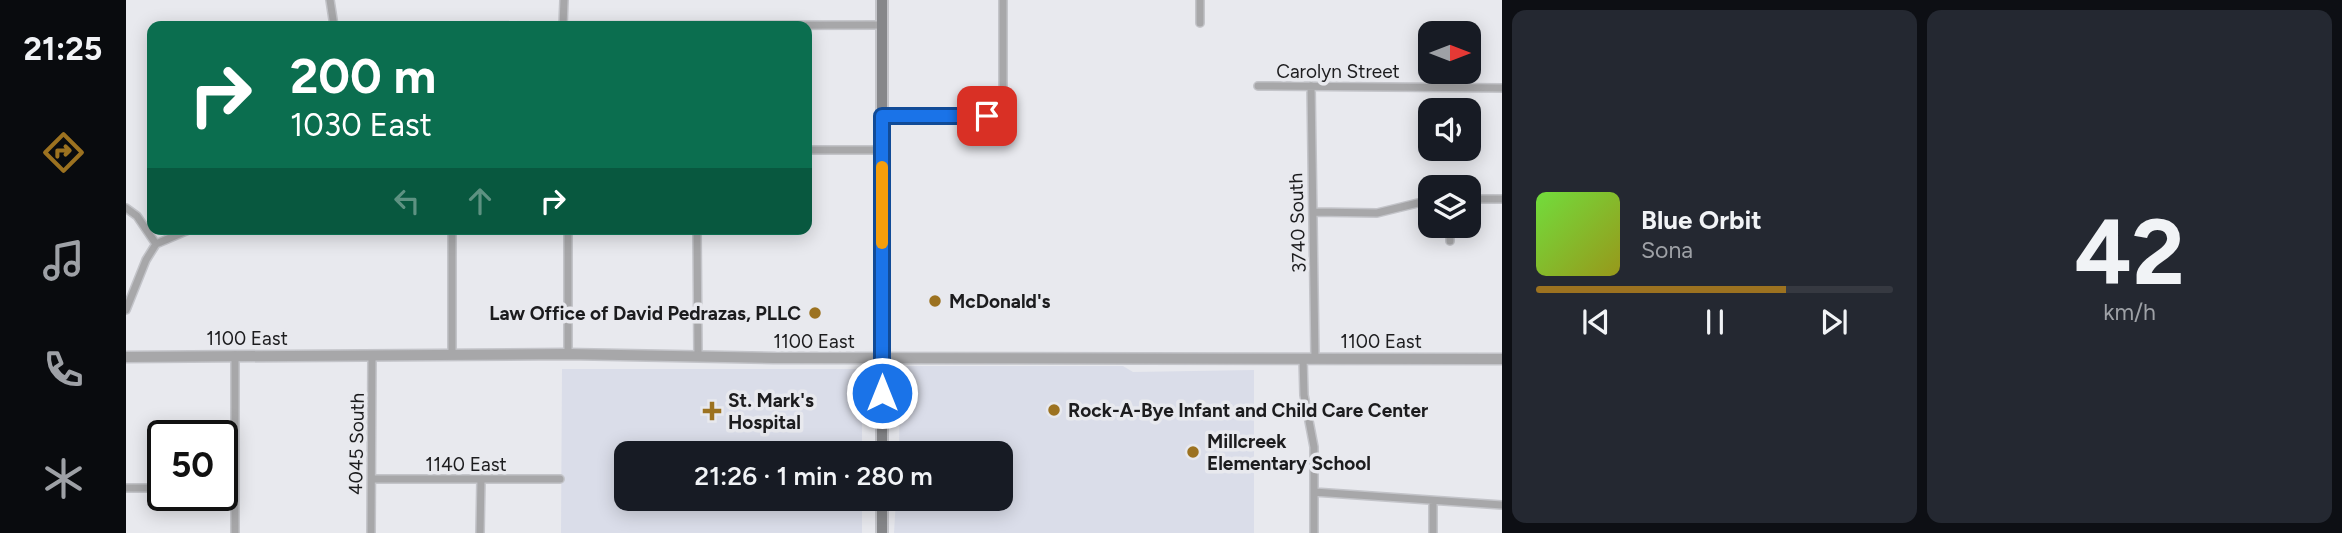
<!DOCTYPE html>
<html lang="en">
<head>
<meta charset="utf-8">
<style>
  body { margin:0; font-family:Figtree,sans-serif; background:#242831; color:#f1f3f6; height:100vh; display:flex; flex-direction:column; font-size:26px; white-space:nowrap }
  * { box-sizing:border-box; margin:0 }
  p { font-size:23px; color:#9ea1a6 }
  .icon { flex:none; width:38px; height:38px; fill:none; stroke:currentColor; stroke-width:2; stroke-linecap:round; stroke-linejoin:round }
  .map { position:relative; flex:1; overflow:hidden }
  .panel { display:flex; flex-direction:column; gap:10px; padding:10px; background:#0d0f14; width:840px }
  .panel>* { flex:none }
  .guide { position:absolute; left:21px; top:21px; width:665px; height:214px; border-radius:14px; box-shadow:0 4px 18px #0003; background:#0b6e4f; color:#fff; overflow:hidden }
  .needle { width:46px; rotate:90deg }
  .controls { position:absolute; left:1292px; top:21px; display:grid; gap:14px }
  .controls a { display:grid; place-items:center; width:63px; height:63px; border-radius:14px; background:#171b24; box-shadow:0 4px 18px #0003; font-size:35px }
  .speed { position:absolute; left:21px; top:420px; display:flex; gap:14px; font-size:35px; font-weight:700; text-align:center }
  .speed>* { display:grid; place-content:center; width:91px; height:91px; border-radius:50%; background:#171b24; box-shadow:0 4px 18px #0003; line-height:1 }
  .speed .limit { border:4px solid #111; border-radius:10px; background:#fff; color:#111 }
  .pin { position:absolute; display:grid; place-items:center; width:60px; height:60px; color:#fff; margin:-30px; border-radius:14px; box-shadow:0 4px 10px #0006 }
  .me { position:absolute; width:77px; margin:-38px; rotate:0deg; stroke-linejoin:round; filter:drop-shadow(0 0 5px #0008) }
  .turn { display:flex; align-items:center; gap:24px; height:147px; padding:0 28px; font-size:32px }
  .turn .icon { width:91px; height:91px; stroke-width:2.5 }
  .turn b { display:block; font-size:49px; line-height:60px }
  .lanes { display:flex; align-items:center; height:66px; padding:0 28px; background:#0003; justify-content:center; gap:35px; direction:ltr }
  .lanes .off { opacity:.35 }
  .panel .tile { flex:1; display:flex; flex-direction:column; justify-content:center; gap:10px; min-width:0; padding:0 24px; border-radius:14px; background:#242831 }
  .panel .dial { align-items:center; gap:0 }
  .dial b { font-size:91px; line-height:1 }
  .song { display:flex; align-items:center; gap:21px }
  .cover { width:84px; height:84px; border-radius:10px; background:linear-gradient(135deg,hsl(100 70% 55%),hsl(60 70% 35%)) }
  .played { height:7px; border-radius:4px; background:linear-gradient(90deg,#9c7220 70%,#363941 70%) }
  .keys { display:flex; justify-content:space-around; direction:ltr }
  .panel .tiles { flex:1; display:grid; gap:10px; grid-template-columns:repeat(2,1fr) }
  .trip { position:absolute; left:488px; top:441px; width:399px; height:70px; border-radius:14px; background:#171b24; box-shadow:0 4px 18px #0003; font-weight:600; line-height:70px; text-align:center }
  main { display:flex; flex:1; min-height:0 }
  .menu { display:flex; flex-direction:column; width:126px; justify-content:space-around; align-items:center; background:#090b0e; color:#9ea1a6 }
  .menu .icon { width:49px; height:49px }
  .menu .selected { color:#9c7220 }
  .menu b { font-size:32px; color:#f1f3f6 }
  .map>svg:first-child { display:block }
  .built { fill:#dadde9 }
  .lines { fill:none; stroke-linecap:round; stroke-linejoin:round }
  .minor-casing { stroke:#c3c4c9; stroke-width:10 }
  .tertiary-casing { stroke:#c3c4c9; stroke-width:13 }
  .secondary-casing { stroke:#c3c4c9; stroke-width:14 }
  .minor { stroke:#a7a7a9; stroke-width:7 }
  .tertiary { stroke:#a7a7a9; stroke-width:10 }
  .secondary { stroke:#86878a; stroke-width:10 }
  .route-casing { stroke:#114b97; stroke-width:18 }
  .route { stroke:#1a73e8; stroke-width:12 }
  .slow { stroke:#f59e0b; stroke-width:12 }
  .poi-dot { fill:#9c7220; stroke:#e8e9ee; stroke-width:2.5 }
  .labels { text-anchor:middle; stroke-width:7; stroke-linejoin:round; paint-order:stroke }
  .street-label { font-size:19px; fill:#1c1c1e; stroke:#e8e9ee }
  .poi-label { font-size:19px; font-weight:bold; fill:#1c1c1e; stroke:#e8e9ee; text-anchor:start }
</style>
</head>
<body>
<main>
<nav class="menu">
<b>21:25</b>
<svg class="icon selected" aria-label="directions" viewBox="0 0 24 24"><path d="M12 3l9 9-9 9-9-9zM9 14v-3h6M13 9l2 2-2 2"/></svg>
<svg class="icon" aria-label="music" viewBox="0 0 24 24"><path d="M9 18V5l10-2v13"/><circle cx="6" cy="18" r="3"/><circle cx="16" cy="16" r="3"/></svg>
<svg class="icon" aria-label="phone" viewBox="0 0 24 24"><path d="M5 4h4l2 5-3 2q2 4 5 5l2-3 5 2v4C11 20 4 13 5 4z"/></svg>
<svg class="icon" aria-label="climate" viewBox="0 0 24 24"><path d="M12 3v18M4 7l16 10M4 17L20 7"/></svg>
</nav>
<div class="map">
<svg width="1376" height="533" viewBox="0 0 1376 533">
  <rect width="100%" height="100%" fill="#e8e9ee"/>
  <path class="built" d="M781,366H997L1007,372L1128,370V533H768L770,499H875V453H773L774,373Z
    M436,369H736V453H500V499H736V533H435Z"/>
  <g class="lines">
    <g class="minor-casing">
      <path id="minor" d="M204,0L208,26
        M1074,23V0
        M330,26L756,25
        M437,26L438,0
        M1132,86L1376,88
        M1185,86L1189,358
        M756,116H861L874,113L877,98V0
        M681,150H756
        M1342,199H1376
        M0,208L11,216L30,244
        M1189,212L1251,213L1304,200
        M1324,226V241
        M442,229V354
        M571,229L572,356
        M0,310L20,260L30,244L65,229
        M326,355V229
        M1177,358L1178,395L1188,447V533
        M246,479H434
        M0,488H37
        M96,488H109
        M1188,492L1376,505
        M1307,501V533
        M109,533V355
        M245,533L246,355
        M354,533L355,479"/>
    </g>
    <g class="tertiary-casing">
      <path id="tertiary" d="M0,357L442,354L648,358L1376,359"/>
    </g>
    <g class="secondary-casing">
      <path id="secondary" d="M756,0V453
        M756,499V533"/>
    </g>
    <use href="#minor" class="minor"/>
    <use href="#tertiary" class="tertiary"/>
    <use href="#secondary" class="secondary"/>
  </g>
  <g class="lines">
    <g class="route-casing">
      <path id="route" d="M756,393V116H861"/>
    </g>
    <use href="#route" class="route"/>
    <path class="slow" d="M756,167V243"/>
  </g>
  <g class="poi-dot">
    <circle cx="809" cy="301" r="7"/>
    <circle cx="689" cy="313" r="7"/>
    <circle cx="928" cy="410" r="7"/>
    <path d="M582.5 400.5h7v7h7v7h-7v7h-7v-7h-7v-7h7z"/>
    <circle cx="1067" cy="452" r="7"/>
  </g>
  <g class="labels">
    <g class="street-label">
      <text x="1212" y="78">Carolyn Street</text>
      <text transform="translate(1171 223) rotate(-92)" y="7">3740 South</text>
      <text x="121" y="345">1100 East</text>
      <text x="688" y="348">1100 East</text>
      <text x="1255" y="348">1100 East</text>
      <text transform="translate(230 444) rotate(-89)" y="7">4045 South</text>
      <text x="340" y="471">1140 East</text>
    </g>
    <g class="poi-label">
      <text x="823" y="308">McDonald's</text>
      <text x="675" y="320" text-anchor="end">Law Office of David Pedrazas, PLLC</text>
      <text x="602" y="407">St. Mark's<tspan x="602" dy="22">Hospital</tspan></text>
      <text x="942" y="417">Rock-A-Bye Infant and Child Care Center</text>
      <text x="1081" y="448">Millcreek<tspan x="1081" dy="22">Elementary School</tspan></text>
    </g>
  </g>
</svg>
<div class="controls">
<a><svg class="needle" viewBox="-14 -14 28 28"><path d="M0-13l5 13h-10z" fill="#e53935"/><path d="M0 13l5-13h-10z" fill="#9ea1a6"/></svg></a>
<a><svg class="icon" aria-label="sound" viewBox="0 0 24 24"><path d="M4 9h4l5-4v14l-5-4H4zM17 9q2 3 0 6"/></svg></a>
<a><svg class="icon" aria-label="layers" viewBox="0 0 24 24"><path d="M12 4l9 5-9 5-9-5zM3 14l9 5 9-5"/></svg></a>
</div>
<div class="speed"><div class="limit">50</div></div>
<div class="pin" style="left:861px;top:116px;background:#d93025"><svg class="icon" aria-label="arrive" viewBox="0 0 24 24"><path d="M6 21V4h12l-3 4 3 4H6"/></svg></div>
<svg class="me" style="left:756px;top:393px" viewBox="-20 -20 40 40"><circle r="17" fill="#1a73e8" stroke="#fff" stroke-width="3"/><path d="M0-11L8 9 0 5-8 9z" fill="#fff"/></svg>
<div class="trip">21:26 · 1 min · 280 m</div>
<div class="guide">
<div class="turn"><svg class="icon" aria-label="right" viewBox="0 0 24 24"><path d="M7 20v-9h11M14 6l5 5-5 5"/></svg><div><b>200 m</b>1030 East</div></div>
<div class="lanes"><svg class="icon off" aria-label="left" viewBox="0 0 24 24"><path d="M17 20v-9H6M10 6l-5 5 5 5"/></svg><svg class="icon off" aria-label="ahead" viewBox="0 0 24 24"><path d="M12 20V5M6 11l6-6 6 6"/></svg><svg class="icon" aria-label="right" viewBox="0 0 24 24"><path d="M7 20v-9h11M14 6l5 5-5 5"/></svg></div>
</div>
</div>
<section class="panel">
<div class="tiles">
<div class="tile">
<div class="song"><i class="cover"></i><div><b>Blue Orbit</b><p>Sona</p></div></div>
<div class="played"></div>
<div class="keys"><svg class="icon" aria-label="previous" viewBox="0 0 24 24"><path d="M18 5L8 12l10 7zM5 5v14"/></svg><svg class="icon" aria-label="pause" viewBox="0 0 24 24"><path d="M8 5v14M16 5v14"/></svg><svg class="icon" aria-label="next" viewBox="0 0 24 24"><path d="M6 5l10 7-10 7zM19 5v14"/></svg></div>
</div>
<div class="tile dial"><b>42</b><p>km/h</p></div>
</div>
</section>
</main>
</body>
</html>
